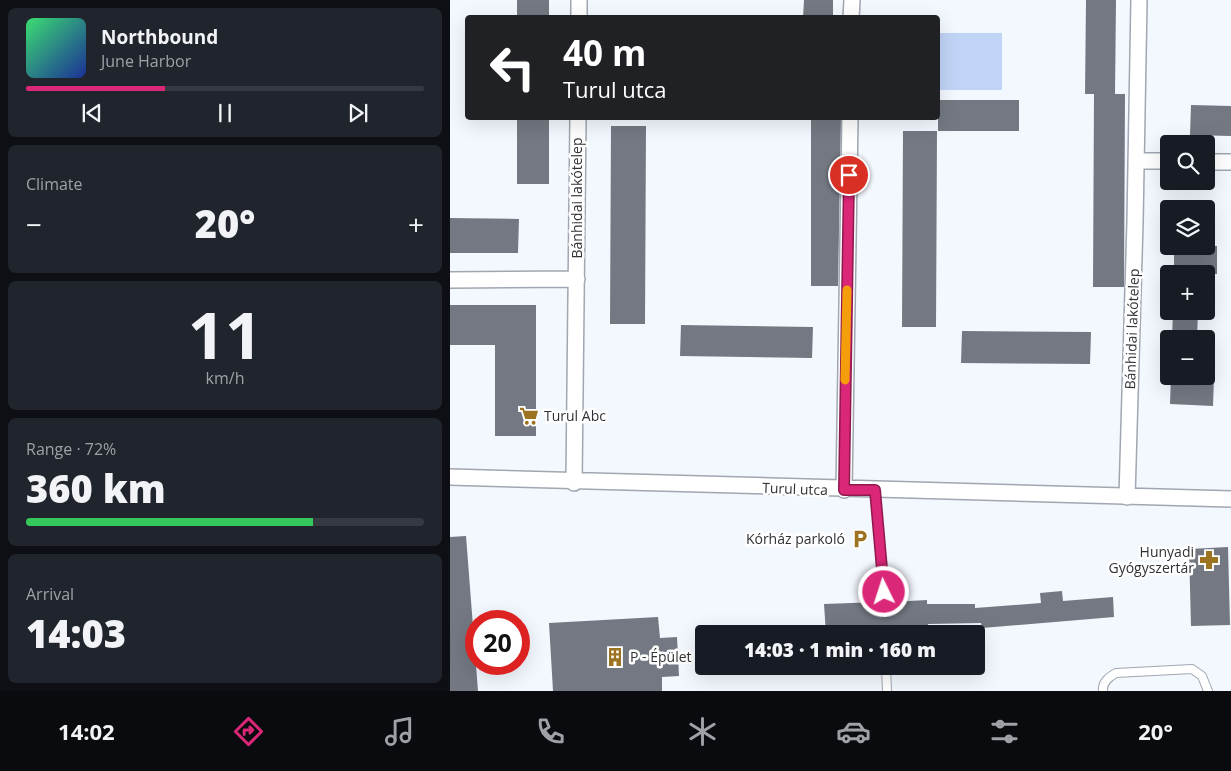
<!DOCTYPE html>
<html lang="en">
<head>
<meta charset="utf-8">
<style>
  body { margin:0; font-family:"Open Sans",sans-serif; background:#20242c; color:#f1f3f6; height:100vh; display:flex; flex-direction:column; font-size:19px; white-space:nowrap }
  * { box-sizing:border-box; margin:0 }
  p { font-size:16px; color:#9ea1a6 }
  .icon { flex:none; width:28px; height:28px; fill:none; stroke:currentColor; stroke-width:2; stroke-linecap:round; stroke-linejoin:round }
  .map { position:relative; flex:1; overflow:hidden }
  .panel { display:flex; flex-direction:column; gap:8px; padding:8px; background:#0d0f14; width:450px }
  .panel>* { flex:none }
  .banner { position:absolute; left:15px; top:15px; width:475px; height:105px; border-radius:5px; box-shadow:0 5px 20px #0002; background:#202124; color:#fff; overflow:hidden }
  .buttons { position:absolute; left:710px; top:135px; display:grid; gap:10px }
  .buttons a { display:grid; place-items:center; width:55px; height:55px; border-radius:5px; background:#171b24; box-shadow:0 5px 20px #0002; font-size:25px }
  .speed { position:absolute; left:15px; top:610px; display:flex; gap:10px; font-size:25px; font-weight:700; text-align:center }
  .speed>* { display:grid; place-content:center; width:65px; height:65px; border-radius:50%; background:#171b24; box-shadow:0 5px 20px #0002; line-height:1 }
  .speed .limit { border:8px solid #d22; background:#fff; color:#111 }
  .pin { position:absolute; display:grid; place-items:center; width:42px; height:42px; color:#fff; margin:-21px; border:2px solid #fff; border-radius:50%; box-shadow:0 1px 5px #0007 }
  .me { position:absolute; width:55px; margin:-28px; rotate:356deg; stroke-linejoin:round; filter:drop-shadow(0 0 4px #0008) }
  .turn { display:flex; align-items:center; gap:18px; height:105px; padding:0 15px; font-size:22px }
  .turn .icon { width:65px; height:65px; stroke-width:2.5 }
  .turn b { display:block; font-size:35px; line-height:42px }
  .big { font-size:38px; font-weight:800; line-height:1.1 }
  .panel .widget { flex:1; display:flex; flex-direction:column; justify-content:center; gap:8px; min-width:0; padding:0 18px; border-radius:8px; background:#20242c }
  .panel .dial { align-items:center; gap:0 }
  .dial b { font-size:65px; line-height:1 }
  .song { display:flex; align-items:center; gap:15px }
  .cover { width:60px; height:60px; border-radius:8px; background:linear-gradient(135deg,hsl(140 70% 55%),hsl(230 70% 35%)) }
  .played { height:5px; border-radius:2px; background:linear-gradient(90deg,#db2777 35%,#363941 35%) }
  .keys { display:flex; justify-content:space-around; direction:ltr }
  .heat { display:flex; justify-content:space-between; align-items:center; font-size:28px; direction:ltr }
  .charge { height:8px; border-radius:4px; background:linear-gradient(90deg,#34c759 72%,#363941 0) }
  .trip { position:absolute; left:245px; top:625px; width:290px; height:50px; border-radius:5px; background:#171b24; box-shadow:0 5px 20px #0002; font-weight:800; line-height:50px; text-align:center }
  .menu { display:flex; height:80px; justify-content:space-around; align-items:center; background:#090b0e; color:#9ea1a6 }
  .menu .icon { width:35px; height:35px }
  .menu .selected { color:#db2777 }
  .menu b { font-size:22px; color:#f1f3f6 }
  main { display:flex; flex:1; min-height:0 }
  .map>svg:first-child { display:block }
  .green { fill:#c0d4f5 }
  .building { fill:#737882 }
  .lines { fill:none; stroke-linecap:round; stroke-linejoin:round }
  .service-casing { stroke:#a0a7b1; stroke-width:10 }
  .minor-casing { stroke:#a0a7b1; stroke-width:18 }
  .service { stroke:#fff; stroke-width:8 }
  .minor { stroke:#fff; stroke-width:15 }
  .route-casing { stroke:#8e194d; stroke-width:12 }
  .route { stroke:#db2777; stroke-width:9 }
  .slow { stroke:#f59e0b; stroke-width:9 }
  .labels { text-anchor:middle; stroke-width:5; stroke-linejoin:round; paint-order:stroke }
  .street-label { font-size:14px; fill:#303236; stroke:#fff }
  .poi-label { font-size:14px; fill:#303236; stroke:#fff; text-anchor:start }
</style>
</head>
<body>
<main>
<section class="panel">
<div class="widget">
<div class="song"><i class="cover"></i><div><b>Northbound</b><p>June Harbor</p></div></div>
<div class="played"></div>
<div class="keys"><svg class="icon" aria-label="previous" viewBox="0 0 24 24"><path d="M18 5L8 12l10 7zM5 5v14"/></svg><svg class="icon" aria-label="pause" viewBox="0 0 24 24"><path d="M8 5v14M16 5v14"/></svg><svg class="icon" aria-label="next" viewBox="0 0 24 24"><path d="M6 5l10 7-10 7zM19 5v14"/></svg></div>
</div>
<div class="widget"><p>Climate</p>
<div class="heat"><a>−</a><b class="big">20°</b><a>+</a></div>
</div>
<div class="widget dial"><b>11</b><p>km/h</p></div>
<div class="widget"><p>Range · 72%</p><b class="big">360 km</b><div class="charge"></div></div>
<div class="widget"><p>Arrival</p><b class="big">14:03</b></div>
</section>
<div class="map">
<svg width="781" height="691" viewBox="0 0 781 691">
  <rect width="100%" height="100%" fill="#f3f7fe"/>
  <path class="green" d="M488,33H552V90H488Z"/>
  <path class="building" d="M67,0H99V18H67Z
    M354,0H383V18H353Z
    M636,0H666L665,94H675L674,287H643L644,94H635Z
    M488,100H569V131H488Z
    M741,105L781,106V136L740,135Z
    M67,118H99V184H67Z
    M361,118H391L388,286H361Z
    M161,126H196L195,324H160Z
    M453,131H487L486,327H452Z
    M0,218L69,219L68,253H0Z
    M724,246H767V274H724Z
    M0,305H86V436H45V345H0Z
    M723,311H748L747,339H722Z
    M231,325L363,327L362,358L230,356Z
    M512,331L641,332L640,364L511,363Z
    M721,376H764L763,406L720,404Z
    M16,536L28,691H0V537Z
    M778,547L780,625L741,626L739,549Z
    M612,591L613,601L663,597L664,617L532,628L531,623L478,624V634H376L374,604L429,602L435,608L441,602L477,600V604H525V608L591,603L590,593Z
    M208,617L210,638L227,637L229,676L212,677V691H103L99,623Z"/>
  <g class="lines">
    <g class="service-casing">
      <path id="service" d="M425,491L435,602
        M436,666L437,691
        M653,691C652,682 659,677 666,673L742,669L752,676L758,691"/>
    </g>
    <g class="minor-casing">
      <path id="minor" d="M129,18V0
        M401,18L402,0
        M686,161H719
        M756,162H781
        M0,280L127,279
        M0,477L781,499
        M124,483L128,118
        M394,490L400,118
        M677,497L685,222L689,0"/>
    </g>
    <use href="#service" class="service"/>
    <use href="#minor" class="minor"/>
  </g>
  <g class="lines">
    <g class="route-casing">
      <path id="route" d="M399,175L394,490H425L434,592"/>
    </g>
    <use href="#route" class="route"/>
    <path class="slow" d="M395,380L397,290"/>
  </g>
  <defs>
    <g id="supermarket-bare" transform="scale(1.5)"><path d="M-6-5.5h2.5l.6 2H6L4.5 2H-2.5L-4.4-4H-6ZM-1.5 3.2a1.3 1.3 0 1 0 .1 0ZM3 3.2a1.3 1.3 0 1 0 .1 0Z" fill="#9c7421" stroke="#fff" stroke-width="2.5" paint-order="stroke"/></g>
    <g id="parking-bare" transform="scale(1.5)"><path d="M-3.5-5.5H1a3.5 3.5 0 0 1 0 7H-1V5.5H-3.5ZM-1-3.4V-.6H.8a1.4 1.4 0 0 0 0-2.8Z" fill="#9c7421" stroke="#fff" stroke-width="2.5" paint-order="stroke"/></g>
    <g id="pharmacy-bare" transform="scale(1.5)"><path d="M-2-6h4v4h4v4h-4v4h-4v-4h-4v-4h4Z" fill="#9c7421" stroke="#fff" stroke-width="2.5" paint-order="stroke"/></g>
    <g id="building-bare" transform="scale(1.5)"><path d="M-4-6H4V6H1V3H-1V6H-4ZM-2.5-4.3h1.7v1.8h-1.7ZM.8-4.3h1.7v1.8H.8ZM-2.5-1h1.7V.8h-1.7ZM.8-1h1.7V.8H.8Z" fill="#9c7421" stroke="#fff" stroke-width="2.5" paint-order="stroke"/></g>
  </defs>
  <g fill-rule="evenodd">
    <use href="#supermarket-bare" x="79" y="416"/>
    <use href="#parking-bare" x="410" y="539"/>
    <use href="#pharmacy-bare" x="759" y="560"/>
    <use href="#building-bare" x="165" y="657"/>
  </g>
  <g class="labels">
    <g class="street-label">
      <text transform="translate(127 198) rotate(-90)" y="5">Bánhidai lakótelep</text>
      <text transform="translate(682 329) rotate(-88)" y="5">Bánhidai lakótelep</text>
      <text transform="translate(345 489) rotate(2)" y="5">Turul utca</text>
    </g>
    <g class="poi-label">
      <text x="94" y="421">Turul Abc</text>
      <text x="395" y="544" text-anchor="end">Kórház parkoló</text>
      <text x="744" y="557" text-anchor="end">Hunyadi<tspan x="744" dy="16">Gyógyszertár</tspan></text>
      <text x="180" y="662">P - Épület</text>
    </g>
  </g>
</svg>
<div class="buttons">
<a><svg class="icon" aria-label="search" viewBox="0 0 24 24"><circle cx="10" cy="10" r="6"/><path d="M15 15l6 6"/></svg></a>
<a><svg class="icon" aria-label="layers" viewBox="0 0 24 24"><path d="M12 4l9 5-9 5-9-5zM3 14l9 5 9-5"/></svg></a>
<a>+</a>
<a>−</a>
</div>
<div class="speed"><div class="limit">20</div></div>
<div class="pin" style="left:399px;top:175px;background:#d93025"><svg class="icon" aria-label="arrive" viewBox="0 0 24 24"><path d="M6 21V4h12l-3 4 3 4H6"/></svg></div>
<svg class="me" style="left:434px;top:592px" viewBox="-20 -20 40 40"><circle r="17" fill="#db2777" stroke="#fff" stroke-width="3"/><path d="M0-11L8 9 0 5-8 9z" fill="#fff"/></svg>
<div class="trip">14:03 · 1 min · 160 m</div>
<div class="banner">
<div class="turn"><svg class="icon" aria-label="left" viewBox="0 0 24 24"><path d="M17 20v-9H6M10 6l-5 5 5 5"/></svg><div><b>40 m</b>Turul utca</div></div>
</div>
</div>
</main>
<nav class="menu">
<b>14:02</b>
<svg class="icon selected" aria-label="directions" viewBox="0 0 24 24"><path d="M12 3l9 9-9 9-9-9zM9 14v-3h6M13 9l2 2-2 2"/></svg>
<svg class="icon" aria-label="music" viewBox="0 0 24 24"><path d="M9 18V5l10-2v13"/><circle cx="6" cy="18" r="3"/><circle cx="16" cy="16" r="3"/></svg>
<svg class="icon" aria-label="phone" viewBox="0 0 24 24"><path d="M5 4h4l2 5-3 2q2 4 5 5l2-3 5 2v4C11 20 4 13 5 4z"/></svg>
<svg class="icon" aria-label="climate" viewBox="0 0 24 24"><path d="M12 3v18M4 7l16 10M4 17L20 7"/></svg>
<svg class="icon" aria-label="car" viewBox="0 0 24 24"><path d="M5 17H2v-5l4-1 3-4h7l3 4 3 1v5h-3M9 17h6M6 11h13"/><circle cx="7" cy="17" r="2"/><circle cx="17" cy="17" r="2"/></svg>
<svg class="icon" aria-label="filters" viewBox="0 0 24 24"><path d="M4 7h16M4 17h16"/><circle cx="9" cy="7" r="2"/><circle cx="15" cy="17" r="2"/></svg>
<b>20°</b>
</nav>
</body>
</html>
